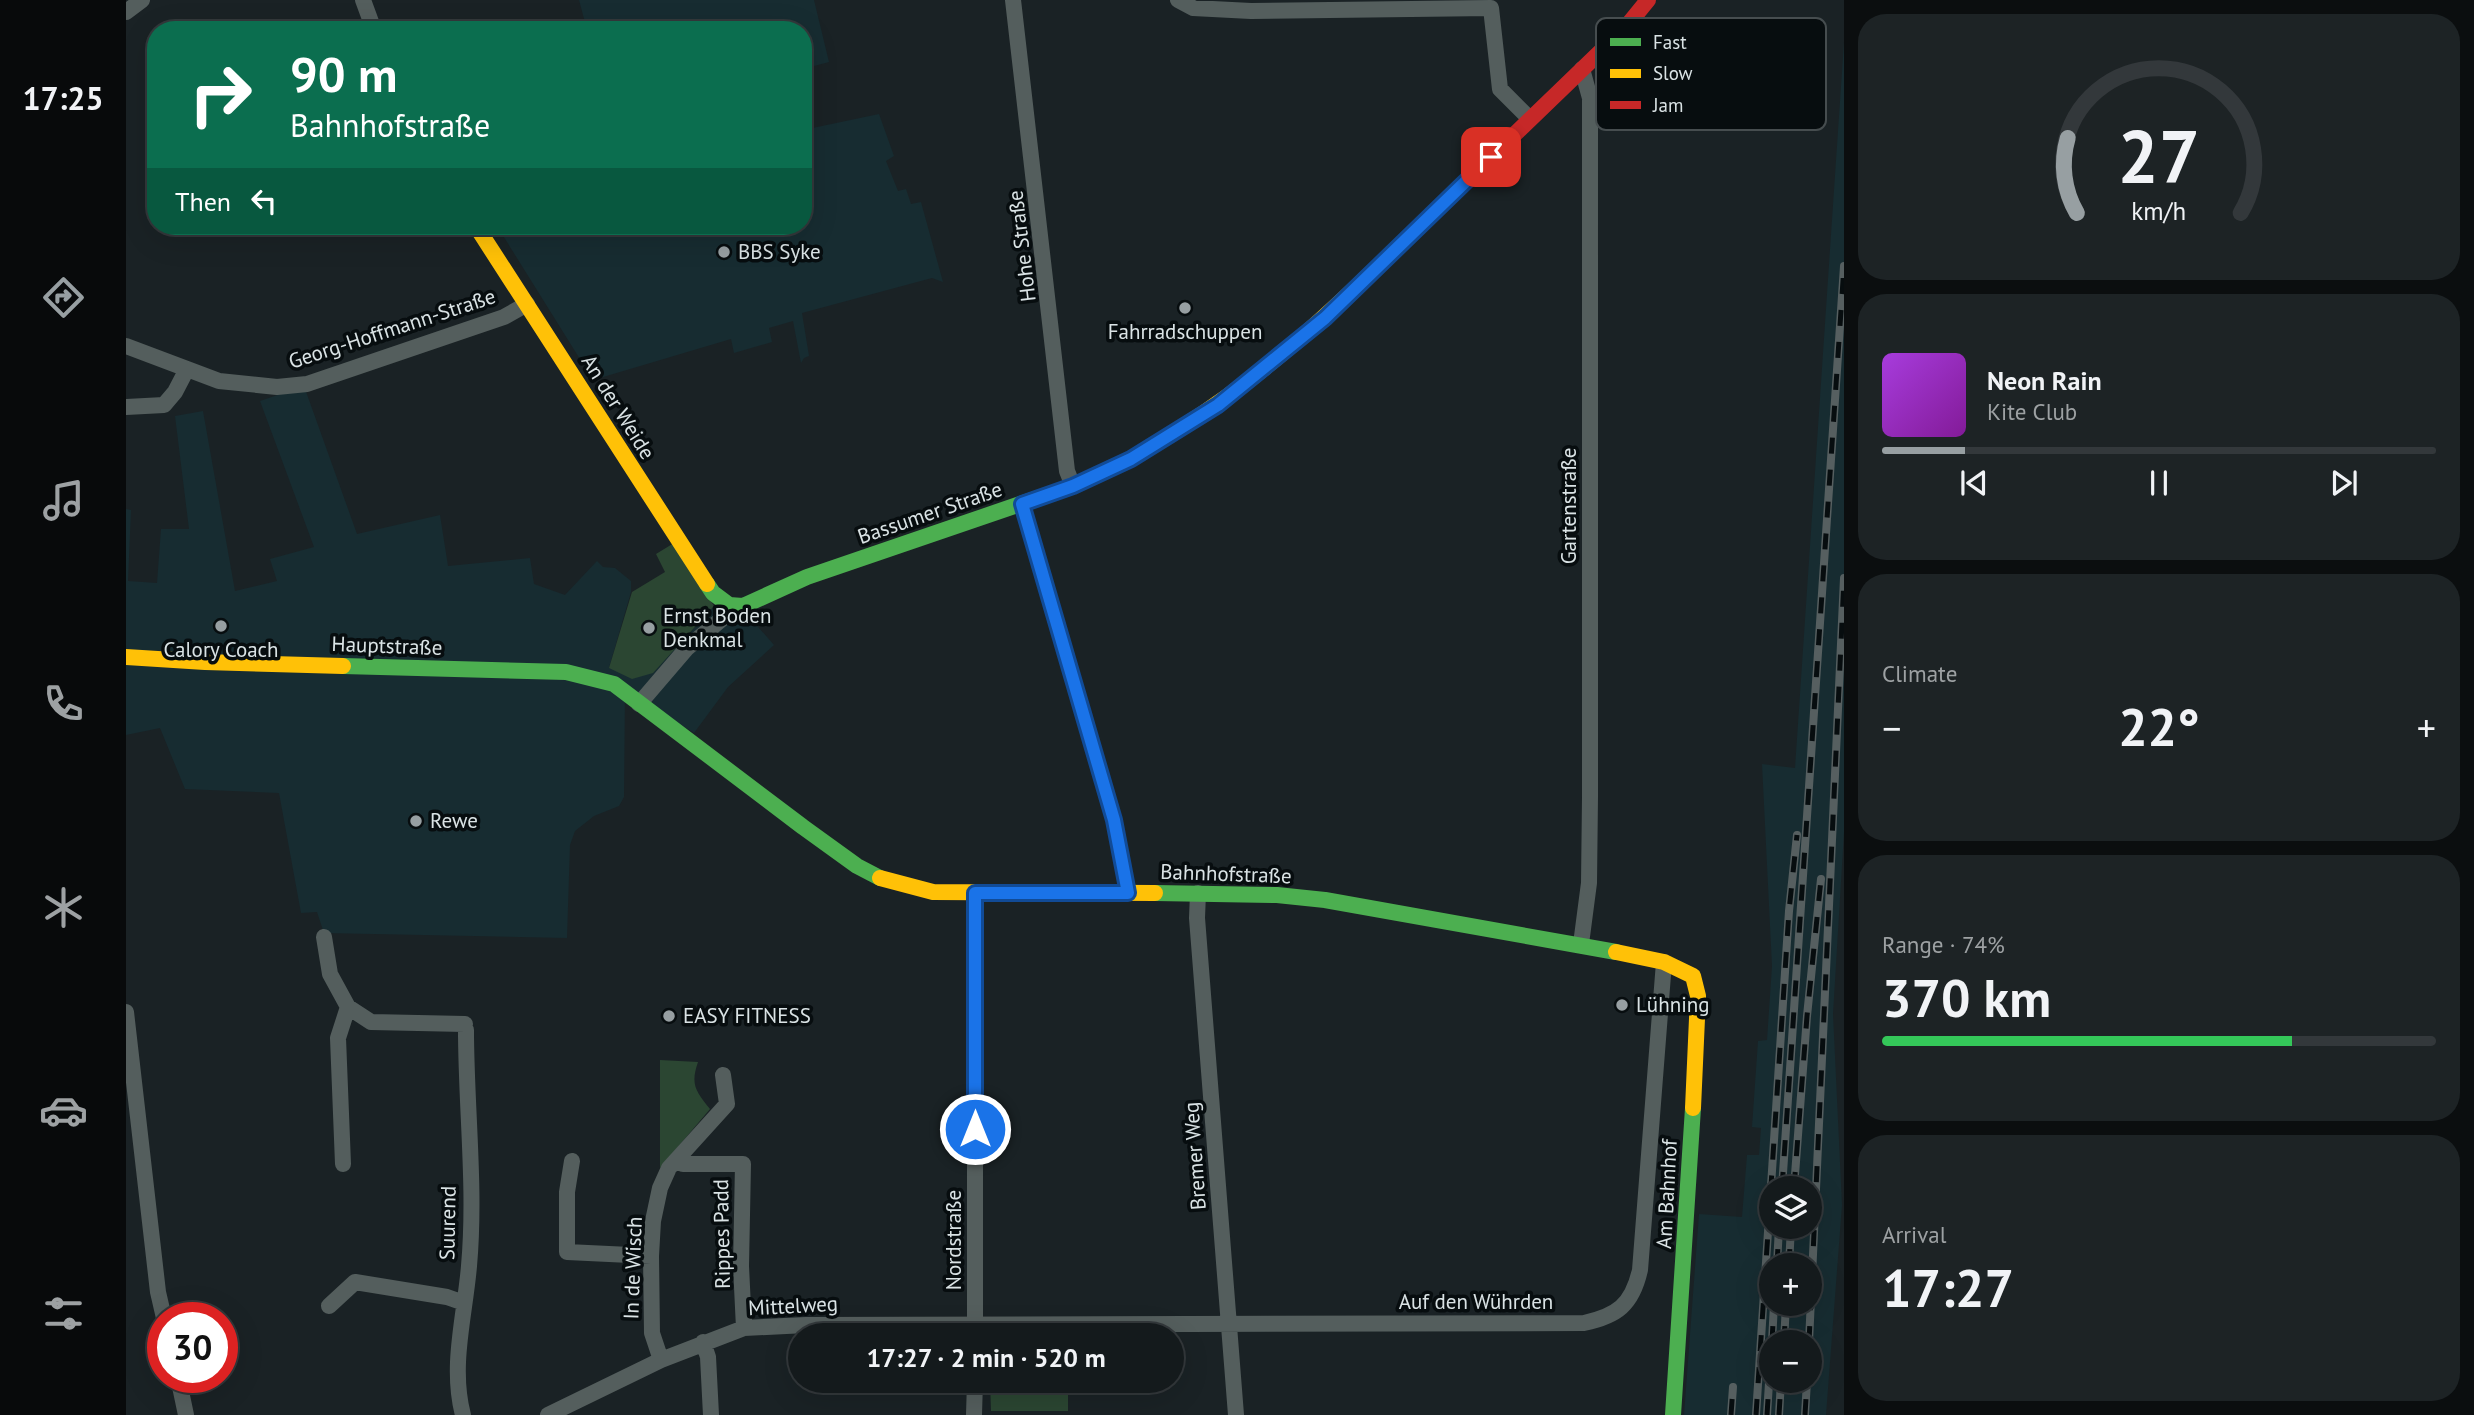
<!DOCTYPE html>
<html lang="en">
<head>
<meta charset="utf-8">
<style>
  body { margin:0; font-family:"PT Sans",sans-serif; background:#1d2325; color:#f1f3f6; height:100vh; display:flex; flex-direction:column; font-size:26px; white-space:nowrap }
  * { box-sizing:border-box; margin:0 }
  p { font-size:23px; color:#9da1a3 }
  .icon { flex:none; width:38px; height:38px; fill:none; stroke:currentColor; stroke-width:2; stroke-linecap:round; stroke-linejoin:round }
  .map { position:relative; flex:1; overflow:hidden }
  .side { display:flex; flex-direction:column; gap:14px; padding:14px; background:#0b0e0f; width:630px }
  .side>* { flex:none }
  .hud { position:absolute; left:21px; top:21px; width:665px; height:214px; border-radius:28px; box-shadow:0 7px 28px #0002,0 0 0 2px #33383b; background:#0b6e4f; color:#fff; overflow:hidden }
  .fabs { position:absolute; left:1633px; top:1176px; display:grid; gap:14px }
  .fabs a { display:grid; place-items:center; width:63px; height:63px; border-radius:50%; background:#141a1c; box-shadow:0 7px 28px #0002,0 0 0 2px #33383b; font-size:35px }
  .speed { position:absolute; left:21px; top:1302px; display:flex; gap:14px; font-size:35px; font-weight:700; text-align:center }
  .speed>* { display:grid; place-content:center; width:91px; height:91px; border-radius:50%; background:#141a1c; box-shadow:0 7px 28px #0002,0 0 0 2px #33383b; line-height:1 }
  .speed .limit { border:10px solid #d22; background:#fff; color:#111 }
  .pin { position:absolute; display:grid; place-items:center; width:60px; height:60px; color:#fff; margin:-30px; border-radius:14px; box-shadow:0 4px 10px #0006 }
  .me { position:absolute; width:77px; margin:-38px; rotate:0deg; stroke-linejoin:round; filter:drop-shadow(0 0 5px #0008) }
  .turn { display:flex; align-items:center; gap:24px; height:147px; padding:0 28px; font-size:32px }
  .turn .icon { width:91px; height:91px; stroke-width:2.5 }
  .turn b { display:block; font-size:49px; line-height:60px }
  .then { display:flex; align-items:center; height:66px; padding:0 28px; background:#0003; gap:14px; font-size:26px }
  .big { font-size:52px; font-weight:700; line-height:1.1 }
  .side .card { flex:1; display:flex; flex-direction:column; justify-content:center; gap:10px; min-width:0; padding:0 24px; border-radius:28px; background:#1d2325 }
  .side .dial { align-items:center; gap:0 }
  .dial svg { height:182px; overflow:visible; fill:none; stroke:#33383b; stroke-width:7; stroke-linecap:round; text-anchor:middle }
  .dial text { fill:#f1f3f6; stroke:none }
  .song { display:flex; align-items:center; gap:21px }
  .cover { width:84px; height:84px; border-radius:10px; background:linear-gradient(135deg,hsl(280 70% 55%),hsl(290 70% 35%)) }
  .played { height:7px; border-radius:4px; background:linear-gradient(90deg,#979fa2 15%,#33383b 15%) }
  .keys { display:flex; justify-content:space-around; direction:ltr }
  .heat { display:flex; justify-content:space-between; align-items:center; font-size:38px; direction:ltr }
  .charge { height:10px; border-radius:5px; background:linear-gradient(90deg,#34c759 74%,#33383b 0) }
  .trip { position:absolute; left:662px; top:1323px; width:396px; height:70px; border-radius:35px; background:#141a1c; box-shadow:0 7px 28px #0002,0 0 0 2px #33383b; font-weight:700; line-height:70px; text-align:center }
  main { display:flex; flex:1; min-height:0 }
  .tab-bar { display:flex; flex-direction:column; width:126px; justify-content:space-around; align-items:center; background:#080a0b; color:#9da1a3 }
  .tab-bar .icon { width:49px; height:49px }
  .tab-bar .active { color:#979fa2 }
  .tab-bar b { font-size:32px; color:#f1f3f6 }
  .map>svg:first-child { display:block }
  .built { fill:#172c31; fill-rule:evenodd }
  .green { fill:#2b4632 }
  .lines { fill:none; stroke-linecap:round; stroke-linejoin:round }
  .street { stroke:#545e5d; stroke-width:16 }
  .fast { stroke:#4caf50; stroke-width:16 }
  .slow { stroke:#ffc107; stroke-width:16 }
  .jam { stroke:#c62828; stroke-width:16 }
  .rail-casing { stroke:#565f60; stroke-width:8 }
  .rail { stroke:#070d0f; stroke-width:5; stroke-dasharray:16; stroke-linecap:butt }
  .route-casing { stroke:#114b97; stroke-width:18 }
  .route { stroke:#1a73e8; stroke-width:12 }
  .poi-dot { fill:#979fa2; stroke:#070d0f; stroke-width:2.5 }
  .labels { text-anchor:middle; stroke-width:7; stroke-linejoin:round; paint-order:stroke }
  .street-label { font-size:21px; fill:#dae3e5; stroke:#070d0f }
  .poi-label { font-size:21px; fill:#dae3e5; stroke:#070d0f; text-anchor:start }
  .key { fill:#070d0f; stroke:#464d4f; stroke-width:2 }
  .key-label { font-size:19px; fill:#dae3e5 }
</style>
</head>
<body>
<main>
<nav class="tab-bar">
<b>17:25</b>
<svg class="icon active" aria-label="directions" viewBox="0 0 24 24"><path d="M12 3l9 9-9 9-9-9zM9 14v-3h6M13 9l2 2-2 2"/></svg>
<svg class="icon" aria-label="music" viewBox="0 0 24 24"><path d="M9 18V5l10-2v13"/><circle cx="6" cy="18" r="3"/><circle cx="16" cy="16" r="3"/></svg>
<svg class="icon" aria-label="phone" viewBox="0 0 24 24"><path d="M5 4h4l2 5-3 2q2 4 5 5l2-3 5 2v4C11 20 4 13 5 4z"/></svg>
<svg class="icon" aria-label="climate" viewBox="0 0 24 24"><path d="M12 3v18M4 7l16 10M4 17L20 7"/></svg>
<svg class="icon" aria-label="car" viewBox="0 0 24 24"><path d="M5 17H2v-5l4-1 3-4h7l3 4 3 1v5h-3M9 17h6M6 11h13"/><circle cx="7" cy="17" r="2"/><circle cx="17" cy="17" r="2"/></svg>
<svg class="icon" aria-label="filters" viewBox="0 0 24 24"><path d="M4 7h16M4 17h16"/><circle cx="9" cy="7" r="2"/><circle cx="15" cy="17" r="2"/></svg>
</nav>
<div class="map">
<svg width="1718" height="1415" viewBox="0 0 1718 1415">
  <rect width="100%" height="100%" fill="#1a2225"/>
  <path class="built" d="M453,0H688L703,62L677,69V30H461Z
    M1718,42V832L1707,1014L1716,1205L1700,1415H1558L1573,1214L1616,1217L1621,1155H1633L1635,1128L1626,1127L1632,1041L1641,1040L1646,966L1636,764L1669,768ZM1645,1188H1684V1227H1645ZM1645,1265H1684V1304H1645ZM1645,1342H1684V1381H1645Z
    M753,114L768,156L760,161L772,191L780,189L785,204L795,202L817,282L806,278L676,313L683,356L678,358L675,363L667,321L643,328L646,342L608,353L605,339L467,380L371,226H677V130Z
    M178,386L231,534L314,515L322,566L404,558L408,584L439,595L471,561L477,567L489,568L505,581V592L483,668L555,643L588,606L626,620L648,645L602,687L568,733L499,690L498,797L493,806L468,816L449,831L444,845L441,938L198,933L191,912L175,913L153,793L59,789L34,728L0,735V509L5,510L2,581L31,583L35,529H63L49,416L77,411L109,591L151,581L144,559L188,547L134,401Z"/>
  <path class="green" d="M548,543L588,606L527,673L506,679L483,668L506,592L539,572L530,554Z
    M534,1060L572,1062C564,1085 570,1091 584,1109L534,1168Z
    M864,1381H942V1411H865Z"/>
  <g class="lines">
    <path class="street" d="M237,0L248,30
      M887,0L941,471L947,486
      M1052,0L1067,8L1125,11L1365,8L1374,89L1404,119
      M0,12L16,0
      M0,346L93,381L151,387L181,384L378,317L401,304
      M0,407L38,405L49,392L61,369
      M896,504L988,820L1002,893
      M513,704L561,648L597,618L603,605
      M849,893V1335
      M1072,893L1071,918L1110,1415
      M198,937L204,974L222,1007
      M1455,944L1463,883L1464,797V98L1456,69
      M0,1012L32,1292L38,1318
      M552,1159L557,1164H617L615,1266L618,1328
      M446,1161L441,1192V1252L525,1256
      M217,1164L212,1038L222,1007L245,1022L339,1024
      M203,1306L229,1282L321,1297L338,1303
      M577,1342L582,1357L585,1415
      M535,1360L526,1333L525,1256L527,1221L534,1188L543,1168L601,1104L597,1075
      M52,1377L60,1415
      M337,1415C324,1366 339,1315 343,1266C350,1188 340,1108 340,1030
      M422,1415L535,1360L618,1328L680,1325L1458,1323C1491,1316 1506,1305 1514,1270L1538,962
      M848,1415L849,1381"/>
    <path class="fast" d="M581,584L587,593L603,605L617,606L681,577L947,486L1005,459L1053,429
      M217,666L440,672L488,684L677,827L731,866L754,878
      M1029,893L1151,895L1199,900L1490,952
      M1547,1415L1567,1108"/>
    <path class="slow" d="M350,226L581,584
      M1053,429C1134,379 1204,313 1272,247
      M0,657L79,662L217,666
      M754,878L807,892L1029,893
      M1490,952L1538,962L1567,976L1572,996L1567,1108"/>
    <path class="jam" d="M1272,247L1500,27L1522,0"/>
    <g class="rail-casing">
      <path id="rail" d="M1656,1188L1718,266
        M1668,1188L1681,1016L1695,879
        M1651,1265L1653,1227
        M1663,1265L1665,1227
        M1646,1342L1648,1304
        M1658,1342L1660,1304
        M1683,1342L1718,578
        M1605,1415L1607,1387
        M1630,1415L1663,911L1671,835
        M1641,1415L1645,1351
        M1653,1415L1655,1381
        M1679,1415L1681,1381"/>
    </g>
    <use href="#rail" class="rail"/>
  </g>
  <g class="lines">
    <g class="route-casing">
      <path id="route" d="M849,1129V893H1002L988,820L896,504L947,486L1005,459L1092,405L1199,318L1365,157"/>
    </g>
    <use href="#route" class="route"/>
  </g>
  <g class="poi-dot">
    <circle cx="598" cy="252" r="7"/>
    <circle cx="1059" cy="308" r="7"/>
    <circle cx="95" cy="626" r="7"/>
    <circle cx="523" cy="628" r="7"/>
    <circle cx="290" cy="821" r="7"/>
    <circle cx="1496" cy="1005" r="7"/>
    <circle cx="543" cy="1016" r="7"/>
  </g>
  <g class="labels">
    <g class="street-label">
      <text transform="translate(896 246) rotate(-97)" y="7">Hohe Straße</text>
      <text transform="translate(266 329) rotate(-18)" y="7">Georg-Hoffmann-Straße</text>
      <text transform="translate(492 407) rotate(58)" y="7">An der Weide</text>
      <text transform="translate(1443 506) rotate(-90)" y="7">Gartenstraße</text>
      <text transform="translate(804 513) rotate(-19)" y="7">Bassumer Straße</text>
      <text transform="translate(261 646) rotate(2)" y="7">Hauptstraße</text>
      <text transform="translate(1100 874) rotate(2)" y="7">Bahnhofstraße</text>
      <text transform="translate(1069 1156) rotate(-94)" y="7">Bremer Weg</text>
      <text transform="translate(1541 1194) rotate(-87)" y="7">Am Bahnhof</text>
      <text transform="translate(322 1223) rotate(-89)" y="7">Suurend</text>
      <text transform="translate(596 1234) rotate(-91)" y="7">Rippes Padd</text>
      <text transform="translate(828 1240) rotate(-90)" y="7">Nordstraße</text>
      <text transform="translate(507 1268) rotate(-88)" y="7">In de Wisch</text>
      <text x="1350" y="1309">Auf den Wührden</text>
      <text transform="translate(667 1306) rotate(-3)" y="7">Mittelweg</text>
    </g>
    <g class="poi-label">
      <text x="612" y="259">BBS Syke</text>
      <text x="1059" y="339" text-anchor="middle">Fahrradschuppen</text>
      <text x="537" y="623">Ernst Boden<tspan x="537" dy="24">Denkmal</tspan></text>
      <text x="95" y="657" text-anchor="middle">Calory Coach</text>
      <text x="304" y="828">Rewe</text>
      <text x="1510" y="1012">Lühning</text>
      <text x="557" y="1023">EASY FITNESS</text>
    </g>
  </g>
  <rect x="1470" y="18" width="230" height="112" rx="10" class="key"/>
  <rect x="1484" y="38" width="31" height="8" fill="#4caf50"/>
  <rect x="1484" y="69" width="31" height="9" fill="#ffc107"/>
  <rect x="1484" y="101" width="31" height="8" fill="#c62828"/>
  <g class="key-label">
    <text x="1527" y="49">Fast</text>
    <text x="1527" y="80">Slow</text>
    <text x="1527" y="112">Jam</text>
  </g>
</svg>
<div class="fabs">
<a><svg class="icon" aria-label="layers" viewBox="0 0 24 24"><path d="M12 4l9 5-9 5-9-5zM3 14l9 5 9-5"/></svg></a>
<a>+</a>
<a>−</a>
</div>
<div class="speed"><div class="limit">30</div></div>
<div class="pin" style="left:1365px;top:157px;background:#d93025"><svg class="icon" aria-label="arrive" viewBox="0 0 24 24"><path d="M6 21V4h12l-3 4 3 4H6"/></svg></div>
<svg class="me" style="left:849px;top:1129px" viewBox="-20 -20 40 40"><circle r="17" fill="#1a73e8" stroke="#fff" stroke-width="3"/><path d="M0-11L8 9 0 5-8 9z" fill="#fff"/></svg>
<div class="trip">17:27 · 2 min · 520 m</div>
<div class="hud">
<div class="turn"><svg class="icon" aria-label="right" viewBox="0 0 24 24"><path d="M7 20v-9h11M14 6l5 5-5 5"/></svg><div><b>90 m</b>Bahnhofstraße</div></div>
<div class="then">Then<svg class="icon" aria-label="left" viewBox="0 0 24 24"><path d="M17 20v-9H6M10 6l-5 5 5 5"/></svg></div>
</div>
</div>
<section class="side">
<div class="card dial"><svg viewBox="0 0 100 80">
<path d="M14 69A42 42 0 1 1 86 69"/>
<path d="M14 69A42 42 0 0 1 10 36" stroke="#979fa2"/>
<text x="50" y="56" font-size="32" font-weight="700">27</text>
<text x="50" y="72" font-size="11">km/h</text>
</svg></div>
<div class="card">
<div class="song"><i class="cover"></i><div><b>Neon Rain</b><p>Kite Club</p></div></div>
<div class="played"></div>
<div class="keys"><svg class="icon" aria-label="previous" viewBox="0 0 24 24"><path d="M18 5L8 12l10 7zM5 5v14"/></svg><svg class="icon" aria-label="pause" viewBox="0 0 24 24"><path d="M8 5v14M16 5v14"/></svg><svg class="icon" aria-label="next" viewBox="0 0 24 24"><path d="M6 5l10 7-10 7zM19 5v14"/></svg></div>
</div>
<div class="card"><p>Climate</p>
<div class="heat"><a>−</a><b class="big">22°</b><a>+</a></div>
</div>
<div class="card"><p>Range · 74%</p><b class="big">370 km</b><div class="charge"></div></div>
<div class="card"><p>Arrival</p><b class="big">17:27</b></div>
</section>
</main>
</body>
</html>
